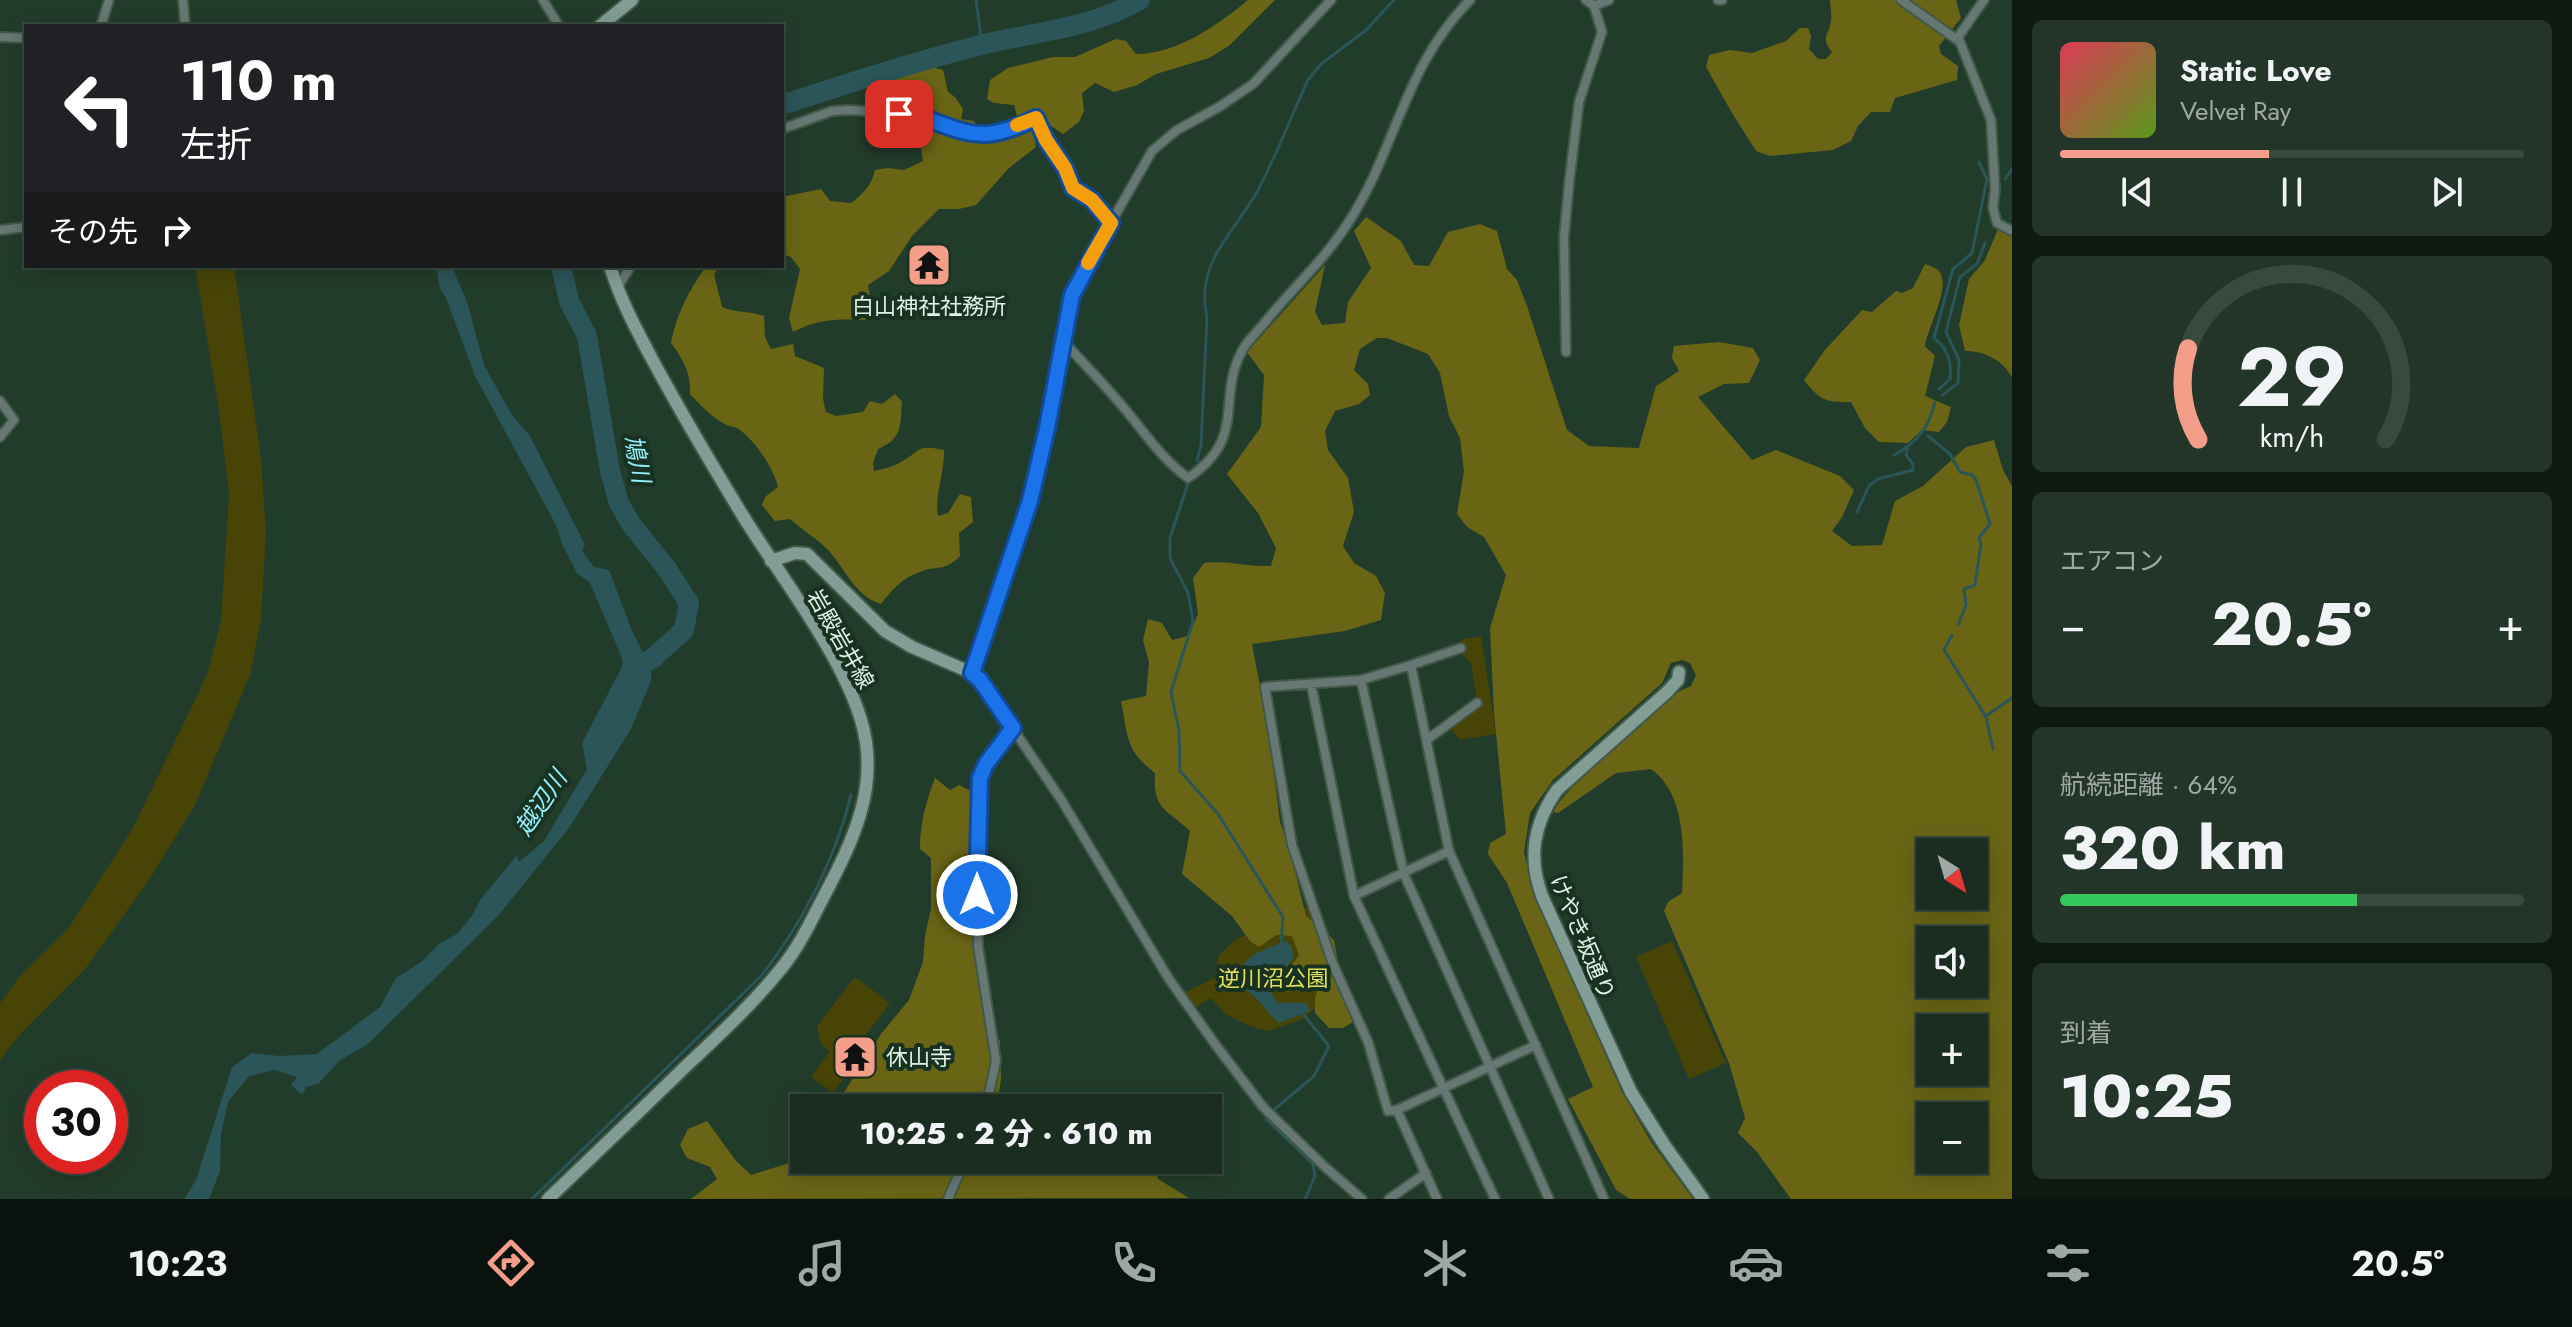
<!DOCTYPE html>
<html lang="ja">
<head>
<meta charset="utf-8">
<style>
  body { margin:0; font-family:Jost,"Noto Sans JP",sans-serif; background:#233529; color:#f1f3f6; height:100vh; display:flex; flex-direction:column; font-size:30px; white-space:nowrap }
  * { box-sizing:border-box; margin:0 }
  p { font-size:26px; color:#9fa8a5 }
  .icon { flex:none; width:44px; height:44px; fill:none; stroke:currentColor; stroke-width:2; stroke-linecap:round; stroke-linejoin:round }
  .map { position:relative; flex:1; overflow:hidden }
  .panel { display:flex; flex-direction:column; gap:20px; padding:20px; background:#0e1912; width:560px }
  .panel>* { flex:none }
  .banner { position:absolute; left:24px; top:24px; width:760px; height:244px; border-radius:0px; box-shadow:0 4px 20px #0003,0 0 0 2px #38493e; background:#202124; color:#fff; overflow:hidden }
  .needle { width:52px; rotate:143deg }
  .tools { position:absolute; left:1916px; top:838px; display:grid; gap:16px }
  .tools a { display:grid; place-items:center; width:72px; height:72px; border-radius:0px; background:#1a2d20; box-shadow:0 4px 20px #0003,0 0 0 2px #38493e; font-size:40px }
  .speed { position:absolute; left:24px; top:1070px; display:flex; gap:16px; font-size:40px; font-weight:700; text-align:center }
  .speed>* { display:grid; place-content:center; width:104px; height:104px; border-radius:50%; background:#1a2d20; box-shadow:0 4px 20px #0003,0 0 0 2px #38493e; line-height:1 }
  .speed .limit { border:12px solid #d22; background:#fff; color:#111 }
  .pin { position:absolute; display:grid; place-items:center; width:68px; height:68px; color:#fff; margin:-34px; border-radius:16px; box-shadow:0 4px 12px #0006 }
  .me { position:absolute; width:88px; margin:-44px; rotate:0deg; stroke-linejoin:round; filter:drop-shadow(0 0 6px #0008) }
  .turn { display:flex; align-items:center; gap:28px; height:168px; padding:0 24px; font-size:36px }
  .turn .icon { width:104px; height:104px; stroke-width:2.5 }
  .turn b { display:block; font-size:56px; line-height:68px }
  .then { display:flex; align-items:center; height:76px; padding:0 24px; background:#0003; gap:16px; font-size:30px }
  .big { font-size:60px; font-weight:800; line-height:1.1 }
  .panel .tile { flex:1; display:flex; flex-direction:column; justify-content:center; gap:12px; min-width:0; padding:0 28px; border-radius:12px; background:#233529 }
  .panel .dial { align-items:center; gap:0 }
  .dial svg { height:208px; overflow:visible; fill:none; stroke:#38493e; stroke-width:7; stroke-linecap:round; text-anchor:middle }
  .dial text { fill:#f1f3f6; stroke:none }
  .song { display:flex; align-items:center; gap:24px }
  .cover { width:96px; height:96px; border-radius:12px; background:linear-gradient(135deg,hsl(350 70% 55%),hsl(90 70% 35%)) }
  .played { height:8px; border-radius:4px; background:linear-gradient(90deg,#f49e8a 45%,#38493e 45%) }
  .keys { display:flex; justify-content:space-around; direction:ltr }
  .heat { display:flex; justify-content:space-between; align-items:center; font-size:44px; direction:ltr }
  .charge { height:12px; border-radius:6px; background:linear-gradient(90deg,#34c759 64%,#38493e 0) }
  .trip { position:absolute; left:790px; top:1094px; width:432px; height:80px; border-radius:0px; background:#1a2d20; box-shadow:0 4px 20px #0003,0 0 0 2px #38493e; font-weight:800; line-height:80px; text-align:center }
  .tab-bar { display:flex; height:128px; justify-content:space-around; align-items:center; background:#0a120d; color:#9fa8a5 }
  .tab-bar .icon { width:56px; height:56px }
  .tab-bar .on { color:#f49e8a }
  .tab-bar b { font-size:36px; color:#f1f3f6 }
  main { display:flex; flex:1; min-height:0 }
  .map>svg:first-child { display:block }
  .green { fill:#474406 }
  .forest { fill:#6a6515; fill-rule:evenodd }
  .water { fill:#2a5559 }
  .lines { fill:none; stroke-linecap:round; stroke-linejoin:round }
  .stream { stroke:#2a5559; stroke-width:3 }
  .river { stroke:#2a5559; stroke-width:20 }
  .street-casing { stroke:#415949; stroke-width:12 }
  .secondary-casing { stroke:#415949; stroke-width:16 }
  .street { stroke:#677773; stroke-width:8 }
  .secondary { stroke:#829c96; stroke-width:12 }
  .route-casing { stroke:#114b97; stroke-width:20 }
  .route { stroke:#1a73e8; stroke-width:14 }
  .slow { stroke:#f59e0b; stroke-width:14 }
  .labels { text-anchor:middle; stroke-width:8; stroke-linejoin:round; paint-order:stroke }
  .poi-label { font-size:22px; fill:#e1f1e6; stroke:#183221 }
  .street-label { font-size:22px; fill:#e1f1e6; stroke:#183221 }
  .park-label { font-size:22px; fill:#e3dc58; stroke:#183221 }
  .water-label { font-size:24px; font-style:italic; fill:#93f2fb; stroke:#183221 }
</style>
</head>
<body>
<main>
<div class="map">
<svg width="2012" height="1199" viewBox="0 0 2012 1199">
  <rect width="100%" height="100%" fill="#223c2b"/>
  <path class="green" d="M195,266H234L261,458L266,532L261,620L250,675L195,805L151,877L86,968L22,1032L0,1060V1003L21,975L68,929L133,828L207,675L221,621L229,494L220,417Z
    M1481,636L1496,734L1460,740L1449,728L1478,707L1471,664L1462,654L1460,640Z
    M1308,907L1330,967L1316,1008L1300,1020L1269,1031L1252,1027L1225,1014L1211,998L1195,1008L1184,993L1214,978L1219,955L1236,939Z
    M1672,941L1726,1063L1689,1079L1636,957Z
    M855,977L890,1003L845,1062L852,1068L833,1093L811,1077L830,1051L821,1044L817,1026Z"/>
  <path class="forest" d="M1248,0H1275L1230,45L1209,58L1156,74L1137,85L1114,92L1095,83L1082,93L1084,111L1079,122L1063,134L1044,121L1033,129L1036,147L1009,168L976,205L959,209H939L912,236L889,271L868,285L872,311L865,320C837,319 818,319 793,332L789,318L800,269L791,257L782,254V197L821,189L830,201L851,203C863,194 872,185 875,170L888,168L904,170L923,161L917,124L910,110L878,105L876,88C887,71 923,63 943,70L948,92L955,97L963,109L961,119L974,121L986,138L1013,130L1017,116L1014,105L994,103L987,99L990,80L1008,68L1053,57H1075L1116,39L1126,41L1136,54C1177,54 1218,25 1248,0Z
    M1830,0H1956L1961,18L1939,46L1941,54L1958,66L1957,80L1895,98L1890,112H1871L1858,126L1851,141L1833,150L1770,156L1756,151L1732,113L1706,67L1709,55L1730,50L1752,53L1786,41L1800,28H1808L1811,36L1809,49L1818,59H1826L1832,52C1820,36 1829,36 1831,21C1832,14 1830,6 1830,0Z
    M1366,217L1401,241L1414,265L1429,266L1448,232L1480,224L1497,231L1507,269L1517,280L1527,306L1567,430L1589,446L1639,448L1656,386L1679,371L1672,358L1674,346L1719,342L1753,348L1760,360L1749,383L1724,384L1698,397L1752,460L1776,450L1840,476L1854,490L1842,517L1832,531L1852,546L1882,545L1895,501L1923,486L1966,447L1994,440L2003,470L2012,486V1199H1791L1757,1152L1738,1133L1745,1118L1729,1063L1664,911L1668,902L1682,893C1684,852 1687,795 1651,769L1616,773L1558,813L1554,812C1557,794 1653,714 1673,694L1691,686L1696,675L1690,663L1682,660L1671,663L1662,683L1553,780L1530,813L1524,852L1533,891L1621,1090L1651,1142L1693,1199H1630L1616,1190L1568,1099L1593,1087L1507,883L1488,854L1490,843L1506,834L1494,713L1490,628L1506,575L1484,537L1467,527L1457,514L1464,471L1460,438L1449,416L1440,373L1428,354L1387,338H1377L1360,349L1354,370L1368,384L1370,395L1359,404L1335,411L1325,431L1328,450L1348,478L1354,512L1343,546L1354,563L1376,576L1385,593L1381,620L1345,631L1252,644L1269,734L1280,822L1290,851L1306,916L1334,940L1338,962L1347,983L1346,997L1358,1006L1361,1017L1343,1028H1329L1315,1013V998L1319,984L1306,981L1288,992L1281,985C1283,973 1292,966 1299,955L1292,936L1276,935L1259,947L1250,941L1232,916L1182,874L1190,831C1165,808 1153,810 1155,773C1125,750 1128,736 1121,701L1146,696L1149,662L1143,640L1148,619L1162,623L1172,640L1188,636L1198,614L1193,578L1204,563C1227,560 1248,567 1271,566L1276,548L1258,513L1227,474L1261,427L1264,375L1247,352L1325,265L1315,312L1322,325L1345,323L1348,302L1371,268L1354,231ZM1930,852H1974V896H1930ZM1930,940H1974V984H1930ZM1930,1028H1974V1072H1930ZM1930,1116H1974V1160H1930Z
    M1998,229L2012,237V377C2002,360 1985,351 1965,351L1959,325L1969,279L1985,260Z
    M1925,264C1930,266 1934,267 1938,270C1953,284 1927,328 1925,346L1935,356L1925,396L1951,407L1947,422L1939,432L1922,430L1908,443L1879,442L1865,428L1851,402C1827,403 1819,400 1804,380L1825,350L1862,310L1872,312L1896,291L1902,293L1913,288Z
    M706,266H720L714,274L722,307C737,313 750,311 764,316L765,337L771,349L793,344L795,356L824,368L823,399L826,412L836,416L863,412L870,401L882,404L895,394L902,402C900,426 903,438 878,449L873,463L874,471C883,469 893,467 901,462C922,450 916,444 944,450C945,472 934,495 938,516L948,513L960,494L971,497L973,522L959,533L960,556C945,572 936,565 920,572C902,578 892,590 881,604C855,596 846,570 829,551C818,539 802,530 790,519L775,521L762,505L765,497L778,487C774,469 756,442 740,430C736,426 728,427 723,423C710,415 700,405 690,394C691,373 683,359 671,343C677,312 689,291 706,266Z
    M935,778L950,790L959,785L971,791L974,803L971,923L984,1013L1000,1041L1001,1080L996,1108H834L881,1034L909,1000L923,962L925,936L931,909V858L920,849C920,824 926,801 935,778Z
    M707,1121L736,1161L751,1175L793,1162L804,1149V1160H1154L1158,1179L1189,1198L691,1199L717,1179L710,1167L687,1158L680,1145L688,1129Z"/>
  <path class="water" d="M436,266H452L468,305L484,365L512,415L530,436L585,545L582,551L594,567L609,570L632,631L651,669V681L631,729L569,828L498,916L368,1044L339,1061L318,1084L306,1087L302,1095L291,1085L297,1077L275,1070L249,1076L228,1102L221,1135L220,1171L209,1199H184L196,1180L232,1067L252,1053L279,1056L317,1054L380,1007L396,978L421,962L438,945L458,933L473,914L481,899L517,855L519,862L544,841L587,769L582,743L623,665L622,658L590,583L577,573L563,546L556,525L475,376L446,298L440,289Z
    M1286,941L1292,948L1293,959L1280,974L1270,991L1278,1003H1306L1310,1011L1279,1023C1266,1012 1261,1000 1246,990L1243,964L1256,953Z"/>
  <g class="lines">
    <path class="stream" d="M976,0L982,44
      M2005,179L2012,169
      M1939,389L1950,379C1952,362 1948,349 1934,338L1953,269L1972,253L1987,179L1979,162
      M1943,395L1958,383L1959,360L1946,332L1960,277L1977,264L1985,243
      M1928,436L1950,454L1960,472L1972,475L1976,480L1990,524L1979,538L1981,544L1975,585L1964,589L1966,605L1958,625
      M1894,455C1917,443 1929,427 1935,402
      M1197,461L1201,445L1207,318C1195,262 1232,236 1257,192C1276,156 1291,117 1308,80L1320,65L1366,30L1394,0
      M1188,483L1170,538V558L1188,593L1193,621L1171,692L1179,731L1180,771L1218,814L1283,917L1281,947
      M1857,512L1869,486L1878,479L1913,470V464L1906,455L1908,447
      M1952,635L1944,650L1986,717L1993,749
      M1986,716L2012,698
      M1275,1109L1314,1076L1329,1046L1304,1015
      M1268,1116L1266,1119L1313,1164L1315,1176L1305,1199
      M532,1199L761,976C802,924 835,860 851,795"/>
    <path class="river" d="M782,105C848,83 914,62 981,45C1033,32 1093,28 1140,0
      M561,266L569,301L587,336L610,471L619,503L631,524L667,569L689,603L684,630L652,659L632,667"/>
    <g class="street-casing">
      <path id="street" d="M183,0L185,26
        M543,0L559,26
        M1331,0L1253,84L1219,107L1177,130L1152,151L1077,282L1072,295L1047,428L1030,501L972,673L980,680L1062,801L1169,979L1215,1044L1263,1107L1325,1167L1362,1199
        M1718,0H1722
        M1901,0L1959,41
        M1984,0L1958,37L1991,120L1995,189L1993,208L1997,223L2012,231
        M1594,6L1609,0
        M101,26L109,0
        M0,37L26,38
        M782,129L832,111L850,110L913,114L971,132L987,134L1036,118L1046,140L1065,168L1073,188L1092,200L1111,223
        M1,230L26,227
        M617,288L631,266
        M1064,342C1084,364 1105,385 1124,408C1145,433 1161,458 1188,478C1249,437 1215,399 1243,349C1249,339 1259,330 1266,321C1293,288 1325,259 1348,223C1397,148 1403,68 1470,0
        M1566,352L1564,237L1569,184L1579,102L1602,32L1594,6L1586,0
        M0,401L14,420L0,437
        M1411,665L1461,648
        M1361,680L1404,874L1549,1199
        M1311,684L1354,896L1495,1199
        M1428,739L1477,703
        M1354,896L1449,851
        M1536,1045L1397,1110L1388,1111L1368,1042L1333,964L1292,845L1265,687L1361,680L1411,665L1449,851L1604,1199
        M986,1108L996,1061L978,946L980,778L986,764L1013,728
        M1397,1110L1437,1199
        M948,1199L965,1160
        M1389,1199L1426,1173"/>
    </g>
    <g class="secondary-casing">
      <path id="secondary" d="M600,26L632,0
        M771,561L795,553L807,554L885,631L912,647L972,673
        M1679,672L1678,680L1667,692L1557,790C1533,824 1528,858 1542,896L1631,1092L1665,1146L1703,1199
        M548,1199C593,1156 638,1113 683,1069C718,1036 754,1003 784,965C800,945 811,921 823,898C853,841 881,785 861,720C841,653 780,576 743,516C712,465 681,413 652,359C636,329 620,299 610,266"/>
    </g>
    <use href="#street" class="street"/>
    <use href="#secondary" class="secondary"/>
  </g>
  <g class="lines">
    <g class="route-casing">
      <path id="route" d="M899,114C929,114 957,136 987,134C1002,133 1022,125 1036,118L1046,140L1065,168L1073,188L1092,200L1111,223L1072,295L1047,428L1030,501L972,673L980,680L1013,728L986,764L980,778L977,895"/>
    </g>
    <use href="#route" class="route"/>
    <path class="slow" d="M1017,125L1036,118L1046,140L1065,168L1073,188L1092,200L1111,223L1088,263"/>
  </g>
  <defs>
    <g id="temple-square" transform="scale(2.3)"><rect x="-9" y="-9" width="18" height="18" rx="4" fill="#f49e8a" stroke="#183221"/><path d="M0-6L5-2H3V0L6.5 2.5H4V6H1.5V3h-3V6H-4V2.5H-6.5L-3 0V-2H-5Z" fill="#111"/></g>
  </defs>
  <g fill-rule="evenodd">
    <use href="#temple-square" x="929" y="265"/>
    <use href="#temple-square" x="855" y="1057"/>
  </g>
  <g class="labels">
    <g class="poi-label">
      <text x="929" y="314">白山神社社務所</text>
      <text x="886" y="1065" text-anchor="start">休山寺</text>
    </g>
    <g class="street-label">
      <text transform="translate(841 639) rotate(60)" y="8">岩殿岩井線</text>
      <text transform="translate(1583 937) rotate(67)" y="8">けやき坂通り</text>
    </g>
    <g class="park-label">
      <text x="1273" y="986">逆川沼公園</text>
    </g>
    <g class="water-label">
      <text transform="translate(637 459) rotate(79)" y="8">鳩川</text>
      <text transform="translate(541 803) rotate(-56)" y="8">越辺川</text>
    </g>
  </g>
</svg>
<div class="tools">
<a><svg class="needle" viewBox="-14 -14 28 28"><path d="M0-13l5 13h-10z" fill="#e53935"/><path d="M0 13l5-13h-10z" fill="#9fa8a5"/></svg></a>
<a><svg class="icon" aria-label="sound" viewBox="0 0 24 24"><path d="M4 9h4l5-4v14l-5-4H4zM17 9q2 3 0 6"/></svg></a>
<a>+</a>
<a>−</a>
</div>
<div class="speed"><div class="limit">30</div></div>
<div class="pin" style="left:899px;top:114px;background:#d93025"><svg class="icon" aria-label="arrive" viewBox="0 0 24 24"><path d="M6 21V4h12l-3 4 3 4H6"/></svg></div>
<svg class="me" style="left:977px;top:895px" viewBox="-20 -20 40 40"><circle r="17" fill="#1a73e8" stroke="#fff" stroke-width="3"/><path d="M0-11L8 9 0 5-8 9z" fill="#fff"/></svg>
<div class="trip">10:25 · 2 分 · 610 m</div>
<div class="banner">
<div class="turn"><svg class="icon" aria-label="left" viewBox="0 0 24 24"><path d="M17 20v-9H6M10 6l-5 5 5 5"/></svg><div><b>110 m</b>左折</div></div>
<div class="then">その先<svg class="icon" aria-label="right" viewBox="0 0 24 24"><path d="M7 20v-9h11M14 6l5 5-5 5"/></svg></div>
</div>
</div>
<section class="panel">
<div class="tile">
<div class="song"><i class="cover"></i><div><b>Static Love</b><p>Velvet Ray</p></div></div>
<div class="played"></div>
<div class="keys"><svg class="icon" aria-label="previous" viewBox="0 0 24 24"><path d="M18 5L8 12l10 7zM5 5v14"/></svg><svg class="icon" aria-label="pause" viewBox="0 0 24 24"><path d="M8 5v14M16 5v14"/></svg><svg class="icon" aria-label="next" viewBox="0 0 24 24"><path d="M6 5l10 7-10 7zM19 5v14"/></svg></div>
</div>
<div class="tile dial"><svg viewBox="0 0 100 80">
<path d="M14 69A42 42 0 1 1 86 69"/>
<path d="M14 69A42 42 0 0 1 10 34" stroke="#f49e8a"/>
<text x="50" y="56" font-size="32" font-weight="700">29</text>
<text x="50" y="72" font-size="11">km/h</text>
</svg></div>
<div class="tile"><p>エアコン</p>
<div class="heat"><a>−</a><b class="big">20.5°</b><a>+</a></div>
</div>
<div class="tile"><p>航続距離 · 64%</p><b class="big">320 km</b><div class="charge"></div></div>
<div class="tile"><p>到着</p><b class="big">10:25</b></div>
</section>
</main>
<nav class="tab-bar">
<b>10:23</b>
<svg class="icon on" aria-label="directions" viewBox="0 0 24 24"><path d="M12 3l9 9-9 9-9-9zM9 14v-3h6M13 9l2 2-2 2"/></svg>
<svg class="icon" aria-label="music" viewBox="0 0 24 24"><path d="M9 18V5l10-2v13"/><circle cx="6" cy="18" r="3"/><circle cx="16" cy="16" r="3"/></svg>
<svg class="icon" aria-label="phone" viewBox="0 0 24 24"><path d="M5 4h4l2 5-3 2q2 4 5 5l2-3 5 2v4C11 20 4 13 5 4z"/></svg>
<svg class="icon" aria-label="climate" viewBox="0 0 24 24"><path d="M12 3v18M4 7l16 10M4 17L20 7"/></svg>
<svg class="icon" aria-label="car" viewBox="0 0 24 24"><path d="M5 17H2v-5l4-1 3-4h7l3 4 3 1v5h-3M9 17h6M6 11h13"/><circle cx="7" cy="17" r="2"/><circle cx="17" cy="17" r="2"/></svg>
<svg class="icon" aria-label="filters" viewBox="0 0 24 24"><path d="M4 7h16M4 17h16"/><circle cx="9" cy="7" r="2"/><circle cx="15" cy="17" r="2"/></svg>
<b>20.5°</b>
</nav>
</body>
</html>
